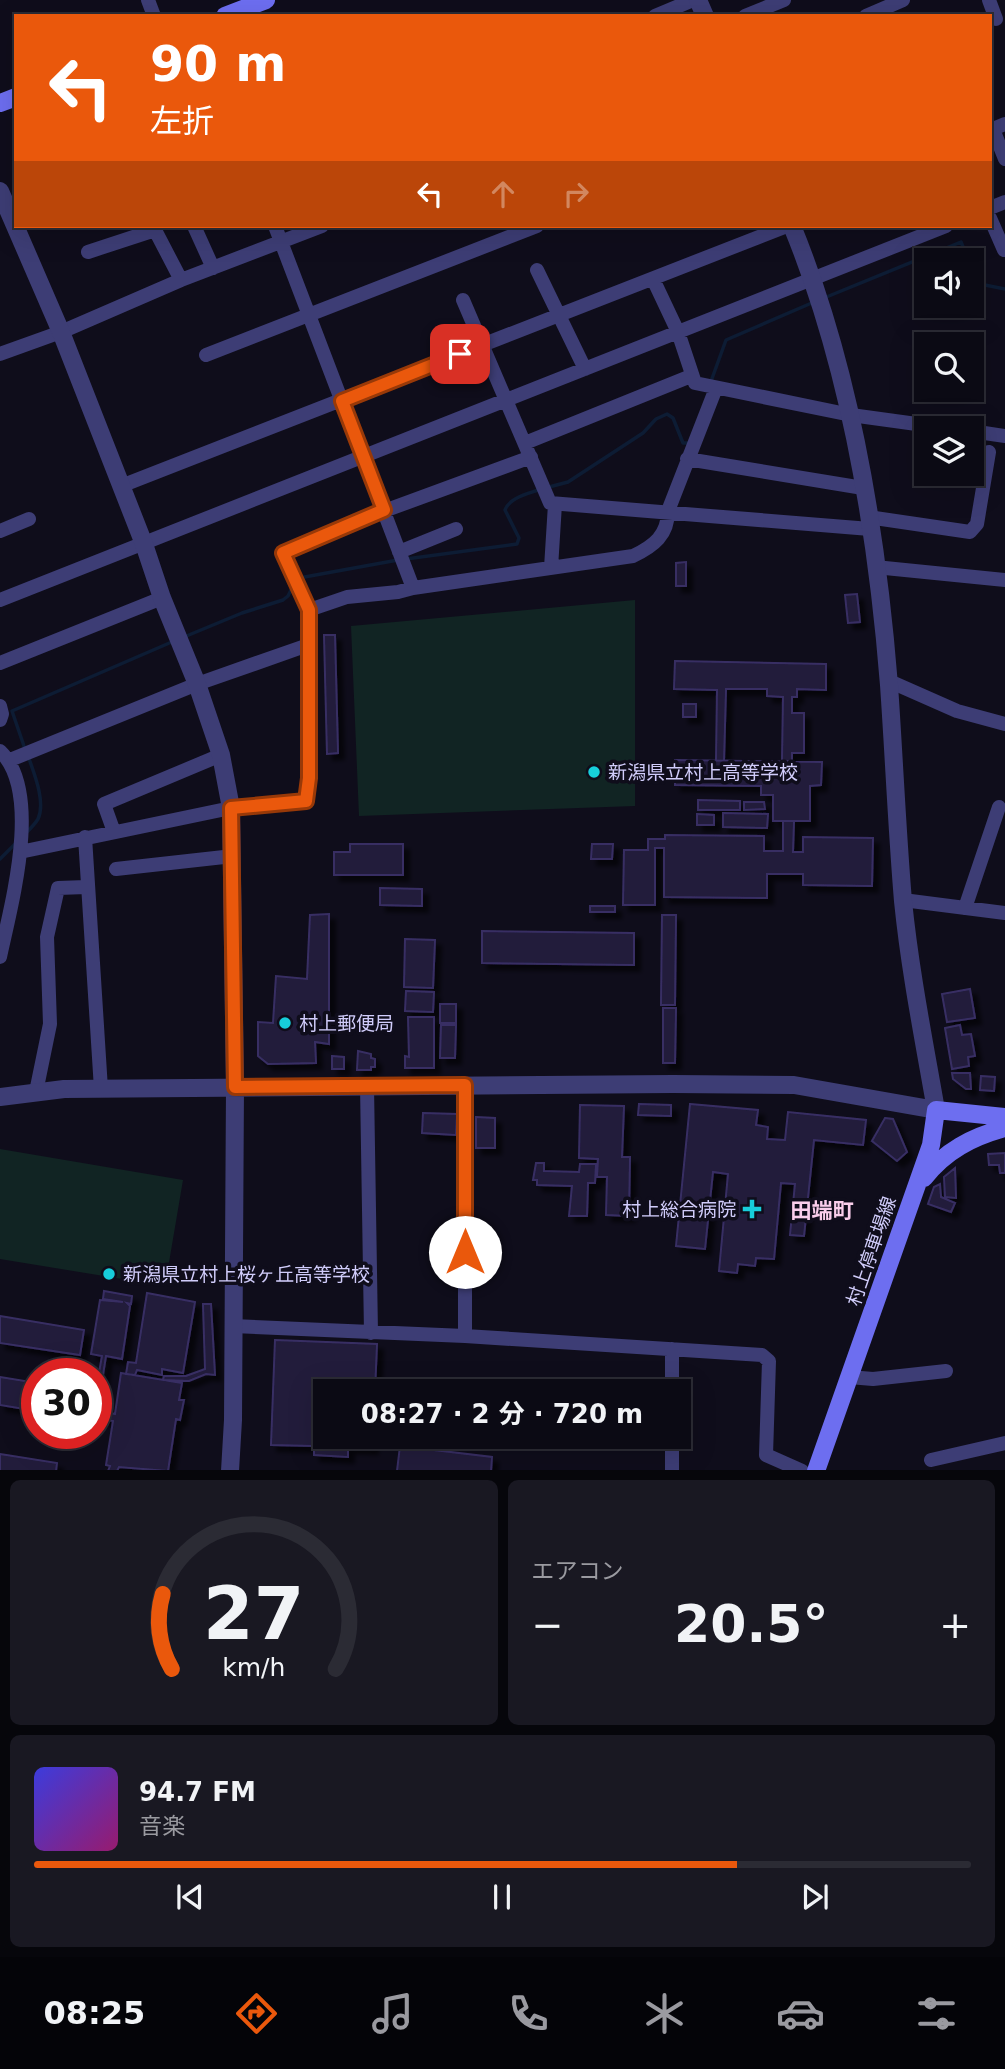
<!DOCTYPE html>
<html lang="ja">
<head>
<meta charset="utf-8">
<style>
  body { margin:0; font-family:"DejaVu Sans","Noto Sans JP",sans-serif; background:#191822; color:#f1f3f6; height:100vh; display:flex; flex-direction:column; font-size:26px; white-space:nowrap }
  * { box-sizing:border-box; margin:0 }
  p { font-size:23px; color:#9a9aa0 }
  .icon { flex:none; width:38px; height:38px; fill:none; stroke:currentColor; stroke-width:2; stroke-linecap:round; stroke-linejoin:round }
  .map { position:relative; height:1470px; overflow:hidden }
  .panel { display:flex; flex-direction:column; gap:10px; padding:10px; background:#06060b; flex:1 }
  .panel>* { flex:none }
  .guide { position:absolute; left:14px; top:14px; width:978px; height:214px; border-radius:0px; box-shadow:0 7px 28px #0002,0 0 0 2px #2b2b34; background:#ea580c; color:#fff; overflow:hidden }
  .tools { position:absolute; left:914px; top:248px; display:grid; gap:14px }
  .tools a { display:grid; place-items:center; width:70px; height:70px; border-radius:0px; background:#0b0a14; box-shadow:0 7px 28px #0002,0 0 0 2px #2b2b34; font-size:35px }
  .speed { position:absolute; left:21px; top:1358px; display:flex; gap:14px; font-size:35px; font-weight:700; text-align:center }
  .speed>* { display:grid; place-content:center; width:91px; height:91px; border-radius:50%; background:#0b0a14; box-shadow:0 7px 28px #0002,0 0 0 2px #2b2b34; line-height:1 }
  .speed .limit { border:10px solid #d22; background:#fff; color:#111 }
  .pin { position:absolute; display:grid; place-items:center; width:60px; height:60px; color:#fff; margin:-30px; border-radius:14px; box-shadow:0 4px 10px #0006 }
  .me { position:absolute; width:77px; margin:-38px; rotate:0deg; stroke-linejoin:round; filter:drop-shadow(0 0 5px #0008) }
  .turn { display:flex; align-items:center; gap:24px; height:147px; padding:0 21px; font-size:32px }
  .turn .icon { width:91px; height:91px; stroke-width:2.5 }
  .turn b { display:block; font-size:49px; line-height:60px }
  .lanes { display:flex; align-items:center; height:66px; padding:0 21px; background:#0003; justify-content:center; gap:35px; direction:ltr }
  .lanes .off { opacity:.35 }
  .big { font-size:52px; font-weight:700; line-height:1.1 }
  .panel .card { flex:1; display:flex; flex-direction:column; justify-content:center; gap:10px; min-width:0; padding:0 24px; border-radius:10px; background:#191822 }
  .panel .dial { align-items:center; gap:0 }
  .dial svg { height:182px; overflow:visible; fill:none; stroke:#2b2b34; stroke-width:7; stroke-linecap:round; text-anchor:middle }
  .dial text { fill:#f1f3f6; stroke:none }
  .song { display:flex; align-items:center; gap:21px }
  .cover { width:84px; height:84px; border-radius:10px; background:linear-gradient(135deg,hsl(240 70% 55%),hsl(320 70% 35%)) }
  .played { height:7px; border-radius:4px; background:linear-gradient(90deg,#ea580c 75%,#2b2b34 75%) }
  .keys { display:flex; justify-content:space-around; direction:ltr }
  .heat { display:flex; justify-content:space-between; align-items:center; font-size:38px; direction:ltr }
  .panel .tiles { flex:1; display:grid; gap:10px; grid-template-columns:1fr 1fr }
  .card:last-child { grid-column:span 2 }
  .trip { position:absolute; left:313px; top:1379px; width:378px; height:70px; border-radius:0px; background:#0b0a14; box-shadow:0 7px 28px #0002,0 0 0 2px #2b2b34; font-weight:700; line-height:70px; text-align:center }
  .menu { display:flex; height:112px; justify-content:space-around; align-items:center; background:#040408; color:#9a9aa0 }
  .menu .icon { width:49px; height:49px }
  .menu .current { color:#ea580c }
  .menu b { font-size:32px; color:#f1f3f6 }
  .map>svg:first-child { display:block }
  .green { fill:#112423 }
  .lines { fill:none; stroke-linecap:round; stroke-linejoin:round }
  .stream { stroke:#0d1c34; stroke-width:3.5 }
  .building { fill:#201b3a; stroke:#382f64; stroke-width:2; filter:url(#shadow) }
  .minor { stroke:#3d3d75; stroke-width:14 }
  .tertiary { stroke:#3d3d75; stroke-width:18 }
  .secondary { stroke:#6d6ef0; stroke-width:18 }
  .route-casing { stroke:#983908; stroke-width:18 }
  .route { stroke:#ea580c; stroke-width:12 }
  .poi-dot { fill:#17cedb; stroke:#0f0d1b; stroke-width:2.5 }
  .labels { text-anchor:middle; stroke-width:7; stroke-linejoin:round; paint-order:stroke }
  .poi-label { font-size:19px; fill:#d0ccfa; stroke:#0f0d1b; text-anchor:start }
  .street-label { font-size:19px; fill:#d0ccfa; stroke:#0f0d1b }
  .neighbourhood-label { font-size:21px; font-weight:bold; fill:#faceeb; stroke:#0f0d1b }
</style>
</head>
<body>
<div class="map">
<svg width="1005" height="1471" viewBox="0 0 1005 1471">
  <defs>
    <filter id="shadow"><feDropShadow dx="6" dy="6" stdDeviation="2" flood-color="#0009"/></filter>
  </defs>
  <rect width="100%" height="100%" fill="#0f0d1b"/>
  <path class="green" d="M635,600V806L359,816L351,626Z
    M0,1149L183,1180L165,1286L0,1259Z"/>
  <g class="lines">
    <path class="stream" d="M971,267L980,284L1005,289
      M824,298L961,242L969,261
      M710,384L726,340L814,302
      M549,487L568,482L643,433L656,419L667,414L673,418L683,443H688
      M406,559L517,544L519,538L505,510C510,497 528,494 541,489
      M299,578L398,560
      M184,637L242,613L283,600L288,596L294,584
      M25,749L12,711L174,641
      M26,833C30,829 35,824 38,819C46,802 34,773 28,756
      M0,859L16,843"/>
  </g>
  <path class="building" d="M686,562V586H676V563Z
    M857,594L860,622L848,623L845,595Z
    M324,635H335L338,753L327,754Z
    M675,661L826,664V690L797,689V697H792V713H804V753H792V761H782L783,697L767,696V689H726L724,761H716L717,690L674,689Z
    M683,704H696V717H683Z
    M675,760L822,762L821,785L810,786V821H773V795H761V786L675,785Z
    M698,800L740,801V810H698Z
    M744,802H764L765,809L744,810Z
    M723,813L768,814L767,828L723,827Z
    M697,814L714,815V825H697Z
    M783,821H794L793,852H803V837L873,838L872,886L803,885V874H767V898L664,897V848H655V905H623L624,850H648V839H665V835L764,836V851H783Z
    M350,844H403V875H334V852H350Z
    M592,844H613L612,859H591Z
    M380,888L422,889V906L380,905Z
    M590,906H615V912H590Z
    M329,914V1044L315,1042L316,1063L268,1064L258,1056V1022L273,1023L276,976L307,979L310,915Z
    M662,915H676L675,1005H661Z
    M482,931L634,933V965L482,963Z
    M405,939L435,940L433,988L404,987Z
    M970,989L975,1018L947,1022L942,994Z
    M406,991L434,992L433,1012L405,1011Z
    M440,1004H456V1023H440Z
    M663,1008H676L675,1063H663Z
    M408,1017H434V1068H405V1056L409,1057Z
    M441,1025H456L455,1058H440Z
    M960,1025L962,1035L971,1034L975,1056L968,1057L969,1066L952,1069L945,1028Z
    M358,1051L371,1054V1058L375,1059V1067H371V1070H357Z
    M332,1056L344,1057V1069H332Z
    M952,1073H970L971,1089H966L953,1079Z
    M981,1076L995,1077L994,1091L980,1090Z
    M639,1104L671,1105V1116L638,1115Z
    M690,1104L758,1110L756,1125L768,1127L767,1139L785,1140L788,1112L866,1120L863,1145L814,1140L804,1236L790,1235L795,1184L781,1183L774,1259L756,1258L755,1266L738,1264L737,1273L719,1271L728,1174L713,1172L705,1249L676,1246Z
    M580,1105L624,1106L622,1157H630L629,1216L606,1215L607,1177H597L598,1159L579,1158Z
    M423,1113L457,1114L456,1135L422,1133Z
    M476,1117L495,1118V1148H476Z
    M885,1118L893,1119L907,1152L897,1161L872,1141Z
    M1005,1153V1173H1000L999,1165H989L988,1154Z
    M536,1163H544V1171L579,1172L580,1164H596L595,1183H588L587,1216H569L572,1186L537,1185V1180H533Z
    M955,1168L956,1198L945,1197L944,1177Z
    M940,1184L941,1197L955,1203L951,1212L928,1204L934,1187Z
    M104,1291L132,1296L131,1304L127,1303L130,1306L122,1359L106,1356L100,1394L96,1393V1389L102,1356L91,1354L100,1300L123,1302L103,1299Z
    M147,1293L195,1302L183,1373L162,1369V1375L137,1370L135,1375L126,1374L128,1362L136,1363Z
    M203,1304H211L215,1375L206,1374L189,1381L163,1380L164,1376H186L205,1369Z
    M0,1316L84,1330L80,1355L0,1343Z
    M275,1340L377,1344L375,1391H326V1437H373L372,1448L348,1447V1457L314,1455V1446L271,1445Z
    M121,1373L182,1383L179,1400H184L180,1420L176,1419L168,1471L119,1467L117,1471H108L110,1466L106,1465L113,1421L96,1418V1410L115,1414Z
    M0,1377L37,1383V1411L0,1405Z
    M400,1446L492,1457L491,1471H397Z
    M0,1454L57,1463L56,1471H0Z"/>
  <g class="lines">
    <path class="minor" d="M148,0L154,16
      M989,0L996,19
      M655,16L693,0
      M745,16L784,0
      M866,16L903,0
      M1005,124L993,129L1005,159
      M990,208L1005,202
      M990,218L1004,250
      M194,226L213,268
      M275,226L413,588
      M88,252L155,230L181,280
      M537,270L585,369
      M653,279L678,332L695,383L851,415L953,429
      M463,300L550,503L870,529
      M0,354L61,332L181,280L322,226
      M206,355L537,226
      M971,431L1005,436
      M525,443L691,376
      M687,459L863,488
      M121,486L787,226
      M868,517L970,532L977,524L989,452
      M0,531L29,519
      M399,552L456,529
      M875,567L1005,580
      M551,568L555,504
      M0,600L946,226
      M309,610L283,553L384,511L531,457
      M0,663L162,598
      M889,681L957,711L1005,724
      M0,706L2,714L0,720
      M0,751C43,792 11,905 0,957
      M10,760L197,684L308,645
      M114,832L104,804L221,755
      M85,837L101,1089
      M20,852L231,808L306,801L308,778L309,610L347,597L398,592L413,588L633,556C654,546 668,535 668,511L716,388
      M116,869L233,856
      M903,900L1005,913
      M965,908L999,807
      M465,1085V1336
      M367,1086L371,1333
      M36,1092L50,1024L47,937L58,888L86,887
      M233,1326L465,1336L762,1355L769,1361L766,1455L802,1471
      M849,1377L873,1379L946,1371
      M672,1391V1349
      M931,1460L1005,1443
      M672,1471V1437"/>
    <path class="tertiary" d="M698,0L705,16
      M0,191L61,332L144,544L162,598L197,684L221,755L231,808L235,1087L233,1420L230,1471
      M0,1097L64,1089L673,1084L794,1085L936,1110C924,1041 910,971 903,901C897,829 894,757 889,685C877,533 850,367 792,226"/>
    <path class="secondary" d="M225,16L266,0
      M0,103L16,97
      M924,1178C945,1151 972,1137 1005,1128
      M816,1471L931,1145L936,1110L1005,1117"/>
  </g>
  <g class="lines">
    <g class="route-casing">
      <path id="route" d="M460,354L342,401L384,510L283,553L309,610V778L306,801L231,808L235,1087L465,1085V1252"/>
    </g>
    <use href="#route" class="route"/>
  </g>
  <g class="poi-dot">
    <circle cx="594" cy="772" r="7"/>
    <circle cx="285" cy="1023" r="7"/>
    <path d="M748.5 1198.5h7v7h7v7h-7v7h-7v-7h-7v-7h7z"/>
    <circle cx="109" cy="1274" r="7"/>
  </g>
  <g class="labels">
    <g class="poi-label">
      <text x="608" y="779">新潟県立村上高等学校</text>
      <text x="299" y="1030">村上郵便局</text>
      <text x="736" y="1216" text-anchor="end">村上総合病院</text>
      <text x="123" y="1281">新潟県立村上桜ヶ丘高等学校</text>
    </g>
    <g class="street-label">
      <text transform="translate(871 1251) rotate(-71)" y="7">村上停車場線</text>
    </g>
    <g class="neighbourhood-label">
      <text x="822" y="1218">田端町</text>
    </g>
  </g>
</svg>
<div class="tools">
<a><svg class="icon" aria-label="sound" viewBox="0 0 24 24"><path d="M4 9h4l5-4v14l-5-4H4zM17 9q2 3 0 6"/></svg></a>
<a><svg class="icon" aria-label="search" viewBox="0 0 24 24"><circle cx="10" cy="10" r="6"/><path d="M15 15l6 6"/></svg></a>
<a><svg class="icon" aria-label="layers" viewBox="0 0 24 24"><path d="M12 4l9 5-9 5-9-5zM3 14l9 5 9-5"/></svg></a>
</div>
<div class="speed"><div class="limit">30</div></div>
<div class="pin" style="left:460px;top:354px;background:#d93025"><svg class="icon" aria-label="arrive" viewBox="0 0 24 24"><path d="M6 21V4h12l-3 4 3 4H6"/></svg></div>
<svg class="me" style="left:465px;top:1252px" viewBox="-20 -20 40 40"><circle r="19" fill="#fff"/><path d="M0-13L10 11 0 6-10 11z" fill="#ea580c"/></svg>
<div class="trip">08:27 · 2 分 · 720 m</div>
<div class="guide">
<div class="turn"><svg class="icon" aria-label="left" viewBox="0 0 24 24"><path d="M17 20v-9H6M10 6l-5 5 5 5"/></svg><div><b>90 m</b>左折</div></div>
<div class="lanes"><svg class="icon" aria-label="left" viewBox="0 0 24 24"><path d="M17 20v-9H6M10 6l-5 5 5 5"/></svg><svg class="icon off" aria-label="ahead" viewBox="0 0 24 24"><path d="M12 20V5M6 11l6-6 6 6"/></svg><svg class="icon off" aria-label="right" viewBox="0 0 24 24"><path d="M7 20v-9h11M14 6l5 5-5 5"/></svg></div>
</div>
</div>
<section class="panel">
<div class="tiles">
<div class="card dial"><svg viewBox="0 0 100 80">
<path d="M14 69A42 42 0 1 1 86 69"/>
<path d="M14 69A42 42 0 0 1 10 36" stroke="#ea580c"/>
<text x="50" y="56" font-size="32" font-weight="700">27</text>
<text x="50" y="72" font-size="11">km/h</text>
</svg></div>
<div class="card"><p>エアコン</p>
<div class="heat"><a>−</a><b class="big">20.5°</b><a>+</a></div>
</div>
<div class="card">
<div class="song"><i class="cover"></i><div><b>94.7 FM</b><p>音楽</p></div></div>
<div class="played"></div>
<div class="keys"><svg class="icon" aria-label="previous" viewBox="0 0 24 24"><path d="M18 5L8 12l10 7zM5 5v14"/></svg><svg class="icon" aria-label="pause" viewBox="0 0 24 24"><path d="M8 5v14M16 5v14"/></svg><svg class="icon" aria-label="next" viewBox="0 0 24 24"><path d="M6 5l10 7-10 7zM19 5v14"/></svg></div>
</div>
</div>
</section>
<nav class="menu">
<b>08:25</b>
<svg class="icon current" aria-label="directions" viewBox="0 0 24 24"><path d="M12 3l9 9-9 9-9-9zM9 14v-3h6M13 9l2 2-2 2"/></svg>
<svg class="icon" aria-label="music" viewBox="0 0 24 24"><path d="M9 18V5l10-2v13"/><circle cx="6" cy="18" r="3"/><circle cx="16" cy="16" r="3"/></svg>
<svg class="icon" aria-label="phone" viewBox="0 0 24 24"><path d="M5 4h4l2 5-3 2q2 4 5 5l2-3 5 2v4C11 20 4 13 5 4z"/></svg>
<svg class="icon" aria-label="climate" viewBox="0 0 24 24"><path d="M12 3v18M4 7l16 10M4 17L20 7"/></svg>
<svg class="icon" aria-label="car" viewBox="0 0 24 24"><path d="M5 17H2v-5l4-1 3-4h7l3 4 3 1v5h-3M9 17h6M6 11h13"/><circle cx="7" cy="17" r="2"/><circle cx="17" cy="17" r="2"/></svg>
<svg class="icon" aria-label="filters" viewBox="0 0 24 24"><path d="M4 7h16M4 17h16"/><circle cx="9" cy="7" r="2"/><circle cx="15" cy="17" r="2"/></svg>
</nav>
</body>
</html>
